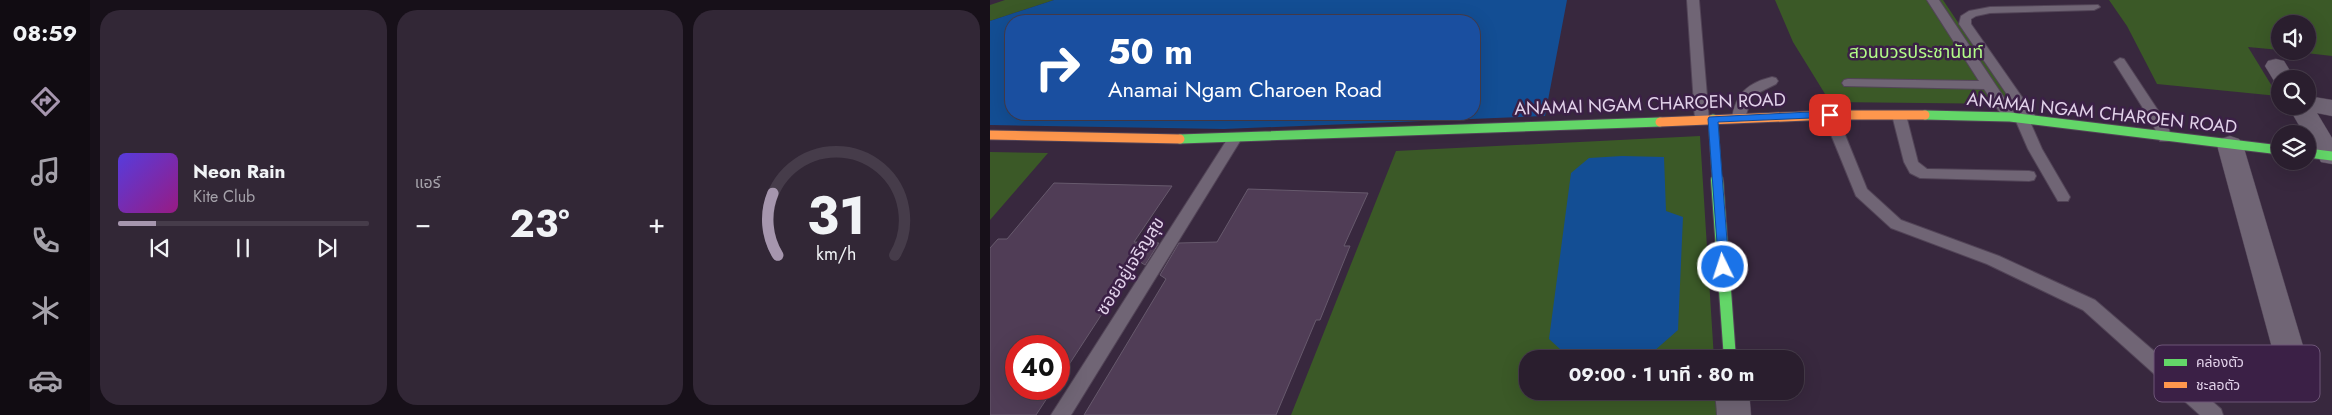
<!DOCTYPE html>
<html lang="th">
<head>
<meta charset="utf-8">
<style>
  body { margin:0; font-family:Jost,"Noto Sans Thai",sans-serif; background:#322736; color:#f1f3f6; height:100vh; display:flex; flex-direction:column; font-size:19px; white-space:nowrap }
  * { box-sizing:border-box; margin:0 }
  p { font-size:16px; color:#a5a2aa }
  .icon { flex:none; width:28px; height:28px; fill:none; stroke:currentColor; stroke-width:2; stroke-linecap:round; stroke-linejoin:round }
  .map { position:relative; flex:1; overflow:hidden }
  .details { display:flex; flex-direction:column; gap:10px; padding:10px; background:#171019; width:900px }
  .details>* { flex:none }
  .banner { position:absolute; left:15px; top:15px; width:475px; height:105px; border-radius:20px; box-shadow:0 5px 20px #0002,0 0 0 1px #463c4a; background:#1a4fa0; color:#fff; overflow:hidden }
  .controls { position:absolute; left:1281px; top:15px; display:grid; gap:10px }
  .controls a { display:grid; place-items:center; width:45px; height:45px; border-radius:50%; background:#2a1e2e; box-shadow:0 5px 20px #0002,0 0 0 1px #463c4a; font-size:25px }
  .speed { position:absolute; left:15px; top:335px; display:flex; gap:10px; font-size:25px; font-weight:700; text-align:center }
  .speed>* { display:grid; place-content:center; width:65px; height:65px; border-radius:50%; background:#2a1e2e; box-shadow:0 5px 20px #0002,0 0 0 1px #463c4a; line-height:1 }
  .speed .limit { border:8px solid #d22; background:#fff; color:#111 }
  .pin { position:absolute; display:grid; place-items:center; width:42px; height:42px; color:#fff; margin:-21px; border-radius:10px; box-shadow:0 2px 8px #0006 }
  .me { position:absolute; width:55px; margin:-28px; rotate:356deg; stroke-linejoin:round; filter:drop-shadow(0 0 4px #0008) }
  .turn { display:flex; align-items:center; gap:18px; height:105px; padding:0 20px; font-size:22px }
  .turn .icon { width:65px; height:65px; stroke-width:2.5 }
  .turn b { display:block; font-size:35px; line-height:42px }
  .big { font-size:38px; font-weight:700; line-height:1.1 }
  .details .card { flex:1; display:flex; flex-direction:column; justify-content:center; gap:8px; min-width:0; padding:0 18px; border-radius:20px; background:#322736 }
  .details .dial { align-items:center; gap:0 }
  .dial svg { height:130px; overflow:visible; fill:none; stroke:#463c4a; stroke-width:7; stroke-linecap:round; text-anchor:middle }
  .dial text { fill:#f1f3f6; stroke:none }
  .song { display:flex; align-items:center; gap:15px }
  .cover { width:60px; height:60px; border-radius:8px; background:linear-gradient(135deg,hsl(250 70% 55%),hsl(310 70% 35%)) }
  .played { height:5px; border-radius:2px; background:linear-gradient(90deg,#a696ae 15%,#463c4a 15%) }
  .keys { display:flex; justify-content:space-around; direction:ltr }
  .heat { display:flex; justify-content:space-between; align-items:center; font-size:28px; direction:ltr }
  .details .tiles { flex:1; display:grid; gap:10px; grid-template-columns:repeat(3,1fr) }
  .trip { position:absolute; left:529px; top:350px; width:285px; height:50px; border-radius:20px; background:#2a1e2e; box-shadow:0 5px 20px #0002,0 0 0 1px #463c4a; font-weight:700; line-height:50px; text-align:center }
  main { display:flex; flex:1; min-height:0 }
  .menu { display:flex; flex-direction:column; width:90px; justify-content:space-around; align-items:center; background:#110c12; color:#a5a2aa }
  .menu .icon { width:35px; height:35px }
  .menu .current { color:#a696ae }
  .menu b { font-size:22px; color:#f1f3f6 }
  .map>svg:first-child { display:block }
  .green { fill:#3b5927 }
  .water { fill:#134e94; fill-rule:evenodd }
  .building { fill:#503d56; stroke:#675a6d }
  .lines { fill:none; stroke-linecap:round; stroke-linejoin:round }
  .lane-casing { stroke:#524457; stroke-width:2 }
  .street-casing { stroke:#524457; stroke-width:1 }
  .fast-far1-casing { stroke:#524457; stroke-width:11 }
  .fast-casing { stroke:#524457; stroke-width:14 }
  .slow-casing { stroke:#524457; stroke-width:11 }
  .lane { fill:#706575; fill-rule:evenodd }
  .street { fill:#706575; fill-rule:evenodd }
  .fast-far1 { stroke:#63d668; stroke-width:9 }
  .fast { stroke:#63d668; stroke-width:12 }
  .slow { stroke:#ff974d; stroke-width:9 }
  .route { fill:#1a73e8; stroke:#114b97 }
  .labels { text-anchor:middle; stroke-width:5; stroke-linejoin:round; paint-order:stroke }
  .park-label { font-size:18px; fill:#b2fc88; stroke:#3b2046 }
  .street-label { font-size:18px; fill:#e2d2ea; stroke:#3b2046 }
  .key { fill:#3b2046; stroke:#6d5577; stroke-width:1 }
  .key-label { font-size:14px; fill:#e2d2ea }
</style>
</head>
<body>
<main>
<nav class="menu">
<b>08:59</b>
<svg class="icon current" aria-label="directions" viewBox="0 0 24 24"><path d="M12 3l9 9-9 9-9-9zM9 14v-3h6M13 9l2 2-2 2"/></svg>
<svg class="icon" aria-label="music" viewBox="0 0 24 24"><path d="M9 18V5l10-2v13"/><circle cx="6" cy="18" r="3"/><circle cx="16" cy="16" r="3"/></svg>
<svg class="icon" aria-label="phone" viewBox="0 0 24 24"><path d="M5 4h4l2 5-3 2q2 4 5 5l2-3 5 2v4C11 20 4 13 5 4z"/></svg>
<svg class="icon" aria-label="climate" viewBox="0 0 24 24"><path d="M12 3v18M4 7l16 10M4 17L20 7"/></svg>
<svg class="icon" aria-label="car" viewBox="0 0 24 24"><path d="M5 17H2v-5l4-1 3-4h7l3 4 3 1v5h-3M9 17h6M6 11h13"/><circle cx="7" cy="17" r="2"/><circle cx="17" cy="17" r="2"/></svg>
</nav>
<section class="details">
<div class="tiles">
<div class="card">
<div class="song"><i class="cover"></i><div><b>Neon Rain</b><p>Kite Club</p></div></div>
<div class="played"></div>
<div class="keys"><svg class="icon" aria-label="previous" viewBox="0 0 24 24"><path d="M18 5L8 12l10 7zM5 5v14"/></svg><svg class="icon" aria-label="pause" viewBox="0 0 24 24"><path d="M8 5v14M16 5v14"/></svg><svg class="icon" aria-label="next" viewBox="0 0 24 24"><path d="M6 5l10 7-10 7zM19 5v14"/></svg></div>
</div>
<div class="card"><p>แอร์</p>
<div class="heat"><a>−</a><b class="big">23°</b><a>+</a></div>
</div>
<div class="card dial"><svg viewBox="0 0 100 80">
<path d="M14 69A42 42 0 1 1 86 69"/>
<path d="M14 69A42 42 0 0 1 11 31" stroke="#a696ae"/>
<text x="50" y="56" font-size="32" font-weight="700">31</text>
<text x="50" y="72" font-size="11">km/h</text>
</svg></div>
</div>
</section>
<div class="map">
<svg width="1342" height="415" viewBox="0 0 1342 415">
  <rect width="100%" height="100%" fill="#38283e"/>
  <path class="green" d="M15,0H64L0,21V5Z
    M785,0H953L1023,104L840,102L803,42Z
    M1119,0H1342V56L1299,51H1318V24H1290V50L1258,47L1288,96L1167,84L1137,26Z
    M710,136L724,359H538V391H726L727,415H301L406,151Z
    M0,152L58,153L0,220Z"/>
  <path class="water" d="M64,0H577L555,116L234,129L0,125V21ZM21,21H484V114H21Z
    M632,156L674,157L676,211L693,217L688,330L655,359H581L559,339L581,173L599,158Z"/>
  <path class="building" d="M64,183L182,186L144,242L169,243L155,265L147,260L69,380V346H26V389H63L46,415H0V248L8,239H17Z
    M258,189L378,193L354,246H360L330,320H326L286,415H94L176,279L170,275L189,243L227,242Z"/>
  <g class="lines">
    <g class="lane-casing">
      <path id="lane" d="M697,0H709L719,120L712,124L705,120Z
        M937,0H949L1027,117L1031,115L969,24L971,16L979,11L1000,7L1108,5L1110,7L1104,10L1000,13L986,16L981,19V24L1048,120L1041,124L1052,149L1080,197L1078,201H1068L1038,149L1025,119L1020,121L1015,120L994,89L854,86L852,83L854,80L858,79L989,81Z
        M1130,58L1134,59L1177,124L1182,138L1180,141H1170L1163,124L1124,62Z
        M782,77L786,78L788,81L786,84L762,96L754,121H744L742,118C746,93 758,83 782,77Z
        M840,111L847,115L877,189L911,220L1009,256L1105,300L1231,409L1233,415H1210L1093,310L997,264L901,228L866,196L833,115Z
        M909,111L916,115L928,162L937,169L1039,171L1044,172L1046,176L1044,180L1039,181L930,178L920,173L914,162L902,115Z
        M245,133L252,138L81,415H61L240,135Z"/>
    </g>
    <g class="street-casing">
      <path id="street" d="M1286,59L1294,61L1305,79H1290V85L1286,84L1275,66L1278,61Z
        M1318,96L1342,100V116L1327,113L1342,138V164L1331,162L1318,139V134H1314L1298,106H1318Z
        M1240,136L1249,139L1253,145L1319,366L1315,376L1303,381L1291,376L1287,366L1227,145L1231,139Z
        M725,391H759L761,415H727Z"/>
    </g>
    <g class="fast-far1-casing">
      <path id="fast-far1" d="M935,115L1020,117L1290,150
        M723,119L727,181
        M190,139L670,122
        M1318,153L1342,156"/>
    </g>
    <g class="fast-casing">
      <path id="fast" d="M727,180L740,359"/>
    </g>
    <g class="slow-casing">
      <path id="slow" d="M670,122L840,115H935
        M0,135L190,139"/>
    </g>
    <use href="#lane" class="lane"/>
    <use href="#street" class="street"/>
    <use href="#fast-far1" class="fast-far1"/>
    <use href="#fast" class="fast"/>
    <use href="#slow" class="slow"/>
  </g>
  <path class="route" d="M840,111L845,115L844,117L728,122L739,267L738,270H729L718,119L719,117Z"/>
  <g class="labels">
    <g class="park-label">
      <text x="926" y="58">สวนบวรประชานันท์</text>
    </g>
    <g class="street-label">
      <text transform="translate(660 104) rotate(-2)" y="6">ANAMAI NGAM CHAROEN ROAD</text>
      <text transform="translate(1112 113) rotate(6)" y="6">ANAMAI NGAM CHAROEN ROAD</text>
      <text transform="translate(140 266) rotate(-58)" y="6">ซอยอยู่เจริญสุข</text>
    </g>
  </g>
  <rect x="1164" y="345" width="166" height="57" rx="8" class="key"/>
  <rect x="1174" y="359" width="23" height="7" fill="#63d668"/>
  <rect x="1174" y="382" width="23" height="6" fill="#ff974d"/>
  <g class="key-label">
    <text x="1206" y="367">คล่องตัว</text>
    <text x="1206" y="390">ชะลอตัว</text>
  </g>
</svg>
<div class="controls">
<a><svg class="icon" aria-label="sound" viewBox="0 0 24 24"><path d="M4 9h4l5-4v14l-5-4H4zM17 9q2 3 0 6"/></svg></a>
<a><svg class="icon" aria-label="search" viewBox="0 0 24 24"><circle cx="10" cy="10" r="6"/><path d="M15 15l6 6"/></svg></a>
<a><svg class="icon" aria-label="layers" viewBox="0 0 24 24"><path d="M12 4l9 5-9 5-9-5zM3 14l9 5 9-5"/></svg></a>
</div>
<div class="speed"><div class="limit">40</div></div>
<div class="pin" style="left:840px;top:115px;background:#d93025"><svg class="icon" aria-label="arrive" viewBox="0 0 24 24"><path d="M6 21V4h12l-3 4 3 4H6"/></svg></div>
<svg class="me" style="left:733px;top:267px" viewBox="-20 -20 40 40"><circle r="17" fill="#1a73e8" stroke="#fff" stroke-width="3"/><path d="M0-11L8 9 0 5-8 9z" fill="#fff"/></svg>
<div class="trip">09:00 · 1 นาที · 80 m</div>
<div class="banner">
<div class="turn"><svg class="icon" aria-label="right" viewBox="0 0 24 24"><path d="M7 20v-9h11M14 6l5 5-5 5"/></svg><div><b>50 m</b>Anamai Ngam Charoen Road</div></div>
</div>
</div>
</main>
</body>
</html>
